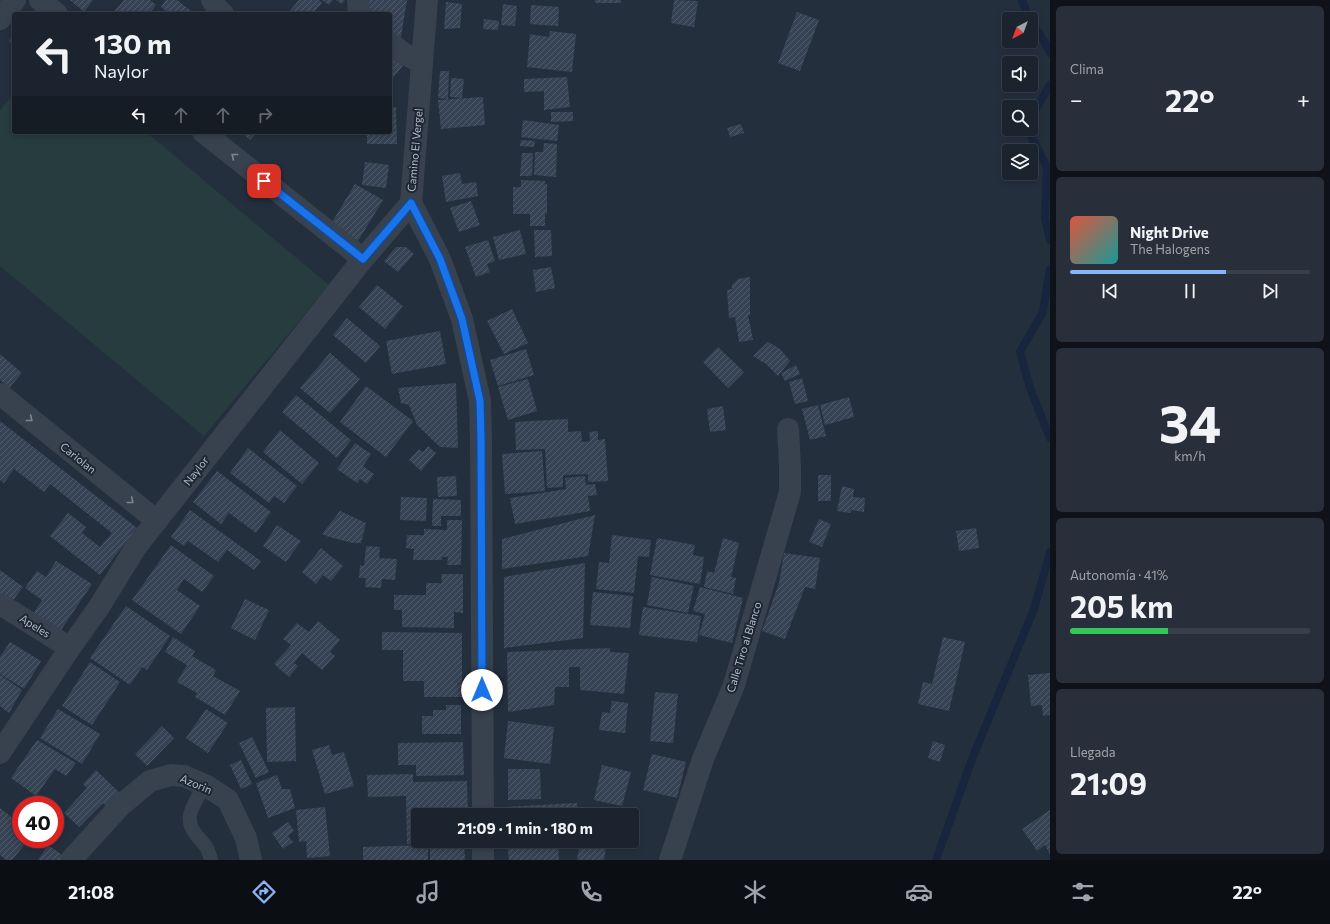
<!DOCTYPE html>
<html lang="es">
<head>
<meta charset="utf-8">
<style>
  body { margin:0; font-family:Commissioner,sans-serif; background:#282f3a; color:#f1f3f6; height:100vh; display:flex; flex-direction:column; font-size:15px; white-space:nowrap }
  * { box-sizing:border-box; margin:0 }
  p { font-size:13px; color:#a0a4aa }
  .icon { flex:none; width:22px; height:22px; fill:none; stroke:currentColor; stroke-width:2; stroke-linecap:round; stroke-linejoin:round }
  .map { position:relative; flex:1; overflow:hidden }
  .details { display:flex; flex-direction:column; gap:6px; padding:6px; background:#0f1319; width:280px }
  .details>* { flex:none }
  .banner { position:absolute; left:12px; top:12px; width:380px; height:122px; border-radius:4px; box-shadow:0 2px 6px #0003,0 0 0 1px #39404a; background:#1b232e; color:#f1f3f6; overflow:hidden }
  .needle { width:26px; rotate:221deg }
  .controls { position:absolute; left:1002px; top:12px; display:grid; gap:8px }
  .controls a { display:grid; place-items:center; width:36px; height:36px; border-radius:4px; background:#1b232e; box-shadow:0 2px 6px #0003,0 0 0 1px #39404a; font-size:20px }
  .speed { position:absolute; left:12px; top:796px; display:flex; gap:8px; font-size:20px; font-weight:700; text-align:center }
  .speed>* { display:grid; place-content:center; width:52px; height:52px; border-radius:50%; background:#1b232e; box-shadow:0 2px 6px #0003,0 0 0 1px #39404a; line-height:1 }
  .speed .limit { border:6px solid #d22; background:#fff; color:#111 }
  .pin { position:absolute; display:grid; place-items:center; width:34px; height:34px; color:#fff; margin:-17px; border-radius:8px; box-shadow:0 2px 6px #0006 }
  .me { position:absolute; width:44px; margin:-22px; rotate:0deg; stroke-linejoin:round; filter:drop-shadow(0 0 3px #0008) }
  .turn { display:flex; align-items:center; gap:14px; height:84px; padding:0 16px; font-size:18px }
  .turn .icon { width:52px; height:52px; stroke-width:2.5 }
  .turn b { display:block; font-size:28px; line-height:34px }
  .lanes { display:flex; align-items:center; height:38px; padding:0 16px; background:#0003; justify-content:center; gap:20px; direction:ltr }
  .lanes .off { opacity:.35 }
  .big { font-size:30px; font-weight:700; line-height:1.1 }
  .details .tile { flex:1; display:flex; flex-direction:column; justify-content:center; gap:6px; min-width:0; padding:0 14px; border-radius:6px; background:#282f3a }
  .details .dial { align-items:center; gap:0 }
  .dial b { font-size:52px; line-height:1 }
  .song { display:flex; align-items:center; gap:12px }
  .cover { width:48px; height:48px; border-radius:6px; background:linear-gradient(135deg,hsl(10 70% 55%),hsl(180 70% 35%)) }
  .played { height:4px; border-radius:2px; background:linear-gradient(90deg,#8ab4f8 65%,#39404a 65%) }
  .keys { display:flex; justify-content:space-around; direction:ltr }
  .heat { display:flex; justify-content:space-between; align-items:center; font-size:22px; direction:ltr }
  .charge { height:6px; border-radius:3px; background:linear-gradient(90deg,#34c759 41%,#39404a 0) }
  .trip { position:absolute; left:411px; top:808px; width:228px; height:40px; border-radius:4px; background:#1b232e; box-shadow:0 2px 6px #0003,0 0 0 1px #39404a; font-weight:700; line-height:40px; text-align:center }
  .tabs { display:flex; height:64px; justify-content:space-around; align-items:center; background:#0b0e12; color:#a0a4aa }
  .tabs .icon { width:28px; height:28px }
  .tabs .current { color:#8ab4f8 }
  .tabs b { font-size:18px; color:#f1f3f6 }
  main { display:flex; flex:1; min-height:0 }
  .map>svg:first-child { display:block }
  .grass { fill:#263c3f }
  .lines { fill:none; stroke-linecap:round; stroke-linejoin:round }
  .stream { stroke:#17263c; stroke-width:8 }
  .building { fill:url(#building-hatch) }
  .service { stroke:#38414e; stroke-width:14 }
  .minor { stroke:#38414e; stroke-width:22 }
  .tertiary { stroke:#38414e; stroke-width:22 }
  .oneway { stroke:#7c8592 }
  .route-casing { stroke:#114b97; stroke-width:10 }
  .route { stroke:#1a73e8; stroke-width:7 }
  .labels { text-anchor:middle; stroke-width:4; stroke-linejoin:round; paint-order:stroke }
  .street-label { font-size:11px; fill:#b4bcc9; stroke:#1d2633 }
</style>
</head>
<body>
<main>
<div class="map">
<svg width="1050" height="860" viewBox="0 0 1050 860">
  <defs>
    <pattern id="building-hatch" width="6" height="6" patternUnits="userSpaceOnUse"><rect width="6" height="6" fill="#364354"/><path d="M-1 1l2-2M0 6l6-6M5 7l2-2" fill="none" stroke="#515c6b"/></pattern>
  </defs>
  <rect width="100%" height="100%" fill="#242f3e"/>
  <path class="grass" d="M14,94V132H146L329,285L204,436L0,266V110Z"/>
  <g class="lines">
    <path class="stream" d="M1022,0L1029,19
      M1031,22L1045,42L1050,53
      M1050,85L1032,115L1031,136L1047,167L1045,218L1050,240
      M1050,269L1043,312L1020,352L1030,388L1050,438
      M936,860L972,759L1034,609L1050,552"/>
  </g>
  <path class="building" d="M70,0H93L84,12Z
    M124,0H150L156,5L149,14H112Z
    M166,0H177L191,11L189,14H170L161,7Z
    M299,0H319L322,3L312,14H287Z
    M322,0H333L329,5Z
    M336,0H345L342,4Z
    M364,0H407L400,43L390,33V14H370L363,7Z
    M595,0H621V3H595Z
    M674,0L698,1L694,27L671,23Z
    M446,2L462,4L460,28L444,29Z
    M503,4L517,6L515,26L501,25Z
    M531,5L559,7L558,26L530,24Z
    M797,12L819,20L800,71L778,63Z
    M484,19L499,21L498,30L483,29Z
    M550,31L576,34L572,72L527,67L530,34L549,37Z
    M14,34V45L9,41Z
    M390,55L403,66L390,81Z
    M440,71H449L448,99L438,98Z
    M567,77L570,107L544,110V91L524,92V79Z
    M451,78L464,79L462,98L450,97Z
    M483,97L485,125L441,129L438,100Z
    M390,107H396L397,144H367V132H390Z
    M551,112H573V121L551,122Z
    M523,120L559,125L557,141L521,137Z
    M741,124L744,133L730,137L727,128Z
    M241,132H257L250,140Z
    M521,140L535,141L534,147L520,146Z
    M544,143L557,144L556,177L534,175L535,152H543Z
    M522,153H533L532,176H520Z
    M365,162L389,165L386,188L362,185Z
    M460,173L462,184L476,182L478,196L446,202L442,176Z
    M521,180L545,181V184H547V214H545V226H530V214H513V187H521Z
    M355,184L383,200L358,241L331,224Z
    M471,201L480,225L459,232L450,208Z
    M520,230L526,254L499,260L493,237Z
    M534,230H551L552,256L535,257Z
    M488,240L495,261L487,264L490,272L476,277L465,247Z
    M396,247H406L414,254L398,272L384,261Z
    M551,267L555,288L536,292L533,270Z
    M750,277V315H748L753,340L739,342L735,317L729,318L727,290L732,289V285L738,279Z
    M377,285L403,306L385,329L359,307Z
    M512,309L528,343L504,354L487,321Z
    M347,318L380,346L366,363L333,335Z
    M440,331L446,364L392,374L386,341Z
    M768,342L780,349L790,361L778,376L766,364L753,356Z
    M718,347L744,372L728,388L703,362Z
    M526,349L534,375L498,386L490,360Z
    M330,353L360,379L330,413L300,388Z
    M0,354L22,373L9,388L0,380Z
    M796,365L800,374L785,381L781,373Z
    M802,378L808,401L795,404L789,382Z
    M528,379L537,411L508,420L498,387Z
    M456,383L458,448L440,447L417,425L409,405L401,403L398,388Z
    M366,386L413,421L386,457L340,422Z
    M296,395L351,440L337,458L282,412Z
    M849,397L854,417L825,425L820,405Z
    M818,405L826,436L810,440L802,409Z
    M723,406L726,430L710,432L707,409Z
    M568,419V432L581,431L582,442L590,441L589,432L598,431V440L605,439L608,481L588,482V474L563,475V487L547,488L545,449L516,450L515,422Z
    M0,421L137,528L100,575L50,536L68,513L86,527L82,533L100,547L112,533L50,484L44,492L14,469L4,483L0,480Z
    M280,430L319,463L302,484L263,452Z
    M355,443L371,454L363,466L374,474L367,484L360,479L357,483L337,469Z
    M428,446L436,453L421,471L409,460L419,449L423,452Z
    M248,448L297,486L284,503L274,496L269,503L230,473Z
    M542,451L545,491L505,494L502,454Z
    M217,471L271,512L256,533L229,513L221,524L193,502Z
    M818,475H831V501H818Z
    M456,476L457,496L438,497L437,477Z
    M585,476L586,485L595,484L597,495L588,496L590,511L515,524L510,498L566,489L565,478Z
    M842,486L854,489L853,497L865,498L864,512L851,510L850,513L837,511Z
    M401,497L427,498L426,521L400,520Z
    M433,499L461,500V516H441V526H432Z
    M190,510L261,561L254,570L227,550L218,562L188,541L184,546L171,537Z
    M340,511L366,523L361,543H353L329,537L322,534Z
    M595,515L588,556L502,569V539Z
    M819,519L831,524L822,547L809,542Z
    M447,520H462L461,565H447L448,557H442V560H413L414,549L406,548L407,535H424V529L447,530Z
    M277,525L301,541L286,562L263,546Z
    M976,528L979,548L959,551L956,531Z
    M612,535L651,540L649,557L638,556L634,593L596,589L599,562L609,563Z
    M657,538L695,545L693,555L704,557L700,584L650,575Z
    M723,538L739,543L731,577L736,578L733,594L704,587L707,571L714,573Z
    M171,545L214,576L202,592L184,579L177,590L200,606L181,634L132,600Z
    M366,546L380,547L379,558L397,559L395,580L382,579L381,588L365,587L366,578H359L360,565L364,566Z
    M321,548L343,566L331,581L323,575L316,584L302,572Z
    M784,553L820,558L815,589L805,587L785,639L762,631L779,583Z
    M56,561L92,584L59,633L32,615L42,600L25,588L37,571L46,577Z
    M585,563L583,638L504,648V577Z
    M0,570L23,587L11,603L0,595Z
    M441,574H463V613L454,612V628L402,627V610H394V595H426V583H442Z
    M652,577L694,586L688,613L647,605Z
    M700,587L743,598L732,643L699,635L705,614L693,611Z
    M593,592L633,596L630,628L590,625Z
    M245,599L269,610L255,640L231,628Z
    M126,606L170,636L147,670L142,667L130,685L90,658Z
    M643,607L701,616L697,642L639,635Z
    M318,621L340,640L330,652L335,656L322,670L302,653L294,663L298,666L289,677L274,664L291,645L283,639L297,623L309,632Z
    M382,632L462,633V697H424V681H403V650H382Z
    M173,637L195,651L192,656L216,670L213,676L240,691L225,715L195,697L197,693L177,682L187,665L165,652Z
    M943,637L965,642L949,711L918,704L923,682L932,684Z
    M10,642L41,661L24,689L0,674V657Z
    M610,648V652L629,653L624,694L580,690V667H569V687H555L554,705L508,712L507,652Z
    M90,662L120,682L92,725L62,706Z
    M1050,673V715L1043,716L1042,705L1031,706L1028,675Z
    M0,675L22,690L9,713L0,706Z
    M655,692L678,694L673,743L650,741Z
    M612,701L628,703L625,733L599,730L602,712L610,713Z
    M446,705H461V734H422V716H433V710H446Z
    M295,707L296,761L267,762L266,708Z
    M58,709L100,734L82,764L40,738Z
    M206,709L228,723L208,753L186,738Z
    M508,721L554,727L550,764L504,758Z
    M162,726L174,738L147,766L135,754Z
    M252,737L269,772L256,778L239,743Z
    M37,740L76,763L66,776L55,769L36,796L11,778Z
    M933,741L945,745L940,762L928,758Z
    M463,742L464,775L416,776V765H398V743Z
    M329,745L332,755L344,752L354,786L325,794L312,750Z
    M652,754L686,762L677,798L643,790Z
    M241,760L252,784L241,789L230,765Z
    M602,765L631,772L622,806L594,800Z
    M508,769H540L541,799L508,800Z
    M96,770L124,797L111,811L103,803L79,827L64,813L87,788L83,784Z
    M413,774V782L467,781L468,815H418V841H468V844L464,843L465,860H430V844H407L406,796L368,797L367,775Z
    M277,775L282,789H290L295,808L268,818L256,783Z
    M577,803L578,815H506L505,807Z
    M325,807L330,856L307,858L306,841L299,842L296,810Z
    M0,808L21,825V839H29L12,860H6L0,855Z
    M1050,810V854L1045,845L1037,851L1022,829Z
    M288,822L294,831L288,836L293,842L283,849L272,833Z
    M507,841H558L559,860H509Z
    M580,841H607L604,860H577Z
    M48,845L65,857L63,860H38Z
    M428,845V860H363V847Z"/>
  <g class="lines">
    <path class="service" d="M205,785C195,803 181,818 197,836C205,845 208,847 211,860"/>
    <path class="minor" d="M40,0L57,14
      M212,0L217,8L223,14
      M358,0L359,14
      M0,19L15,0
      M390,43L403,53L422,63
      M203,132L363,259
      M0,394L157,521
      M0,604L70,648
      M0,753L70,648L99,607L136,547L363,259L411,203
      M71,860L120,806L150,781L171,775L184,776L205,785L228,800L246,838L251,860
      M670,860L703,759L734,685L790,492V466L788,429"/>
    <path class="tertiary" d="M427,0L411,203L440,259L462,319L480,401L481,439L483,815
      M483,841V860"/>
  </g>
  <defs><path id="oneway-chevron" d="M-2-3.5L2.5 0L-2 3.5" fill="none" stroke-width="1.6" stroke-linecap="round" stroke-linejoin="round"/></defs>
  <g class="oneway">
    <use href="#oneway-chevron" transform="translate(234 156) rotate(-142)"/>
    <use href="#oneway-chevron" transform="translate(30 419) rotate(39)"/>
    <use href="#oneway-chevron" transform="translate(131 501) rotate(39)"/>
  </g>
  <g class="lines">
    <g class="route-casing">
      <path id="route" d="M264,181L363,259L411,203L440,259L462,319L480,401L481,439L482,690"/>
    </g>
    <use href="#route" class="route"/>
  </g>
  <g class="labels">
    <g class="street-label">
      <text transform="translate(415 150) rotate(-85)" y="4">Camino El Vergel</text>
      <text transform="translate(78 458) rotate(39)" y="4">Cariolan</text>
      <text transform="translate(196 471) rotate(-52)" y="4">Naylor</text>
      <text transform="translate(35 626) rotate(32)" y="4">Apeles</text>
      <text transform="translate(744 647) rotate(-73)" y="4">Calle Tiro al Blanco</text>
      <text transform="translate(196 784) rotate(23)" y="4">Azorin</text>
    </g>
  </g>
</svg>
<div class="controls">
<a><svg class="needle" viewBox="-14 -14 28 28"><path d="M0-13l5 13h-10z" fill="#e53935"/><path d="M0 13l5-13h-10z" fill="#a0a4aa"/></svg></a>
<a><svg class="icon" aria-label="sound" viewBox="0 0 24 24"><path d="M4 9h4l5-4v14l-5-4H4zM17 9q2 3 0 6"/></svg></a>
<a><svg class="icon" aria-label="search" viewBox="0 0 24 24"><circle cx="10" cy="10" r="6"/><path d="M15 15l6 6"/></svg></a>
<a><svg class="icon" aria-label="layers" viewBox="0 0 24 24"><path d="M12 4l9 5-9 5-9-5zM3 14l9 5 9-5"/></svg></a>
</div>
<div class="speed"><div class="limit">40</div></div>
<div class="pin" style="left:264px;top:181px;background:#d93025"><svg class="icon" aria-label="arrive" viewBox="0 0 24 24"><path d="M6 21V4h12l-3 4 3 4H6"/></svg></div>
<svg class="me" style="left:482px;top:690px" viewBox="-20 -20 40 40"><circle r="19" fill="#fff"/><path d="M0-13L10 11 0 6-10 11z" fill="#1a73e8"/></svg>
<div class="trip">21:09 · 1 min · 180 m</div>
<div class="banner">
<div class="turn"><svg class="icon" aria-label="left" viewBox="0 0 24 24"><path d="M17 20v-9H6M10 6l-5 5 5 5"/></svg><div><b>130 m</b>Naylor</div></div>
<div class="lanes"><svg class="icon" aria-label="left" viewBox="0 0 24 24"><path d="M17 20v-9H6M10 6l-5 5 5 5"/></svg><svg class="icon off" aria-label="ahead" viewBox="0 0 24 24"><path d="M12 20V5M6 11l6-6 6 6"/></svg><svg class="icon off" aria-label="ahead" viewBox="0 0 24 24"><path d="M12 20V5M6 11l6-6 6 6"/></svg><svg class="icon off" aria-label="right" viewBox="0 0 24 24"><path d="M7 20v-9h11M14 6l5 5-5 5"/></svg></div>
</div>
</div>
<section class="details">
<div class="tile"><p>Clima</p>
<div class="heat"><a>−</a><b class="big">22°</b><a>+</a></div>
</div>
<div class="tile">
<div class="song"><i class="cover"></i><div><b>Night Drive</b><p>The Halogens</p></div></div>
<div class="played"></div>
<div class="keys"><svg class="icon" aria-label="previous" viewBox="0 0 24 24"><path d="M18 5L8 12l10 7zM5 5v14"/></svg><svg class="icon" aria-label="pause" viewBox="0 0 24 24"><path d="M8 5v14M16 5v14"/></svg><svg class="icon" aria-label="next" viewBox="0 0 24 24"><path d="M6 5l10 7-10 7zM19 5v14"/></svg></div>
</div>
<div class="tile dial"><b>34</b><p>km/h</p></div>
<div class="tile"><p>Autonomía · 41%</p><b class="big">205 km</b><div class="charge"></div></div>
<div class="tile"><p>Llegada</p><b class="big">21:09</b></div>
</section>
</main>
<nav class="tabs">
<b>21:08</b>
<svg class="icon current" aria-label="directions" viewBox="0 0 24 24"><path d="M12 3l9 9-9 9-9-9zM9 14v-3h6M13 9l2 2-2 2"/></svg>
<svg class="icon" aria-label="music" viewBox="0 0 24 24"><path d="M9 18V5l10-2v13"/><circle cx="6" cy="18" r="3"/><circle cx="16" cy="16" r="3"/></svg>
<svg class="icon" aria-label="phone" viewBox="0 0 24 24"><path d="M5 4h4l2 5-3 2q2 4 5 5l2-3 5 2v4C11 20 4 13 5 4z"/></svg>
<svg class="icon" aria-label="climate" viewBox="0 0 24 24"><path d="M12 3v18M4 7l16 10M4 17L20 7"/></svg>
<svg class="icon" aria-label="car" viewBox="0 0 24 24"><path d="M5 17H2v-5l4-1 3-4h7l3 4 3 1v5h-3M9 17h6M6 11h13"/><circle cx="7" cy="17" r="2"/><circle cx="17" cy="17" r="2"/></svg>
<svg class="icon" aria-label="filters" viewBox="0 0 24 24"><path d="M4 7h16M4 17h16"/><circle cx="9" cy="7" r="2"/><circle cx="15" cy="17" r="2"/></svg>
<b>22°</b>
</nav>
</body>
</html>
